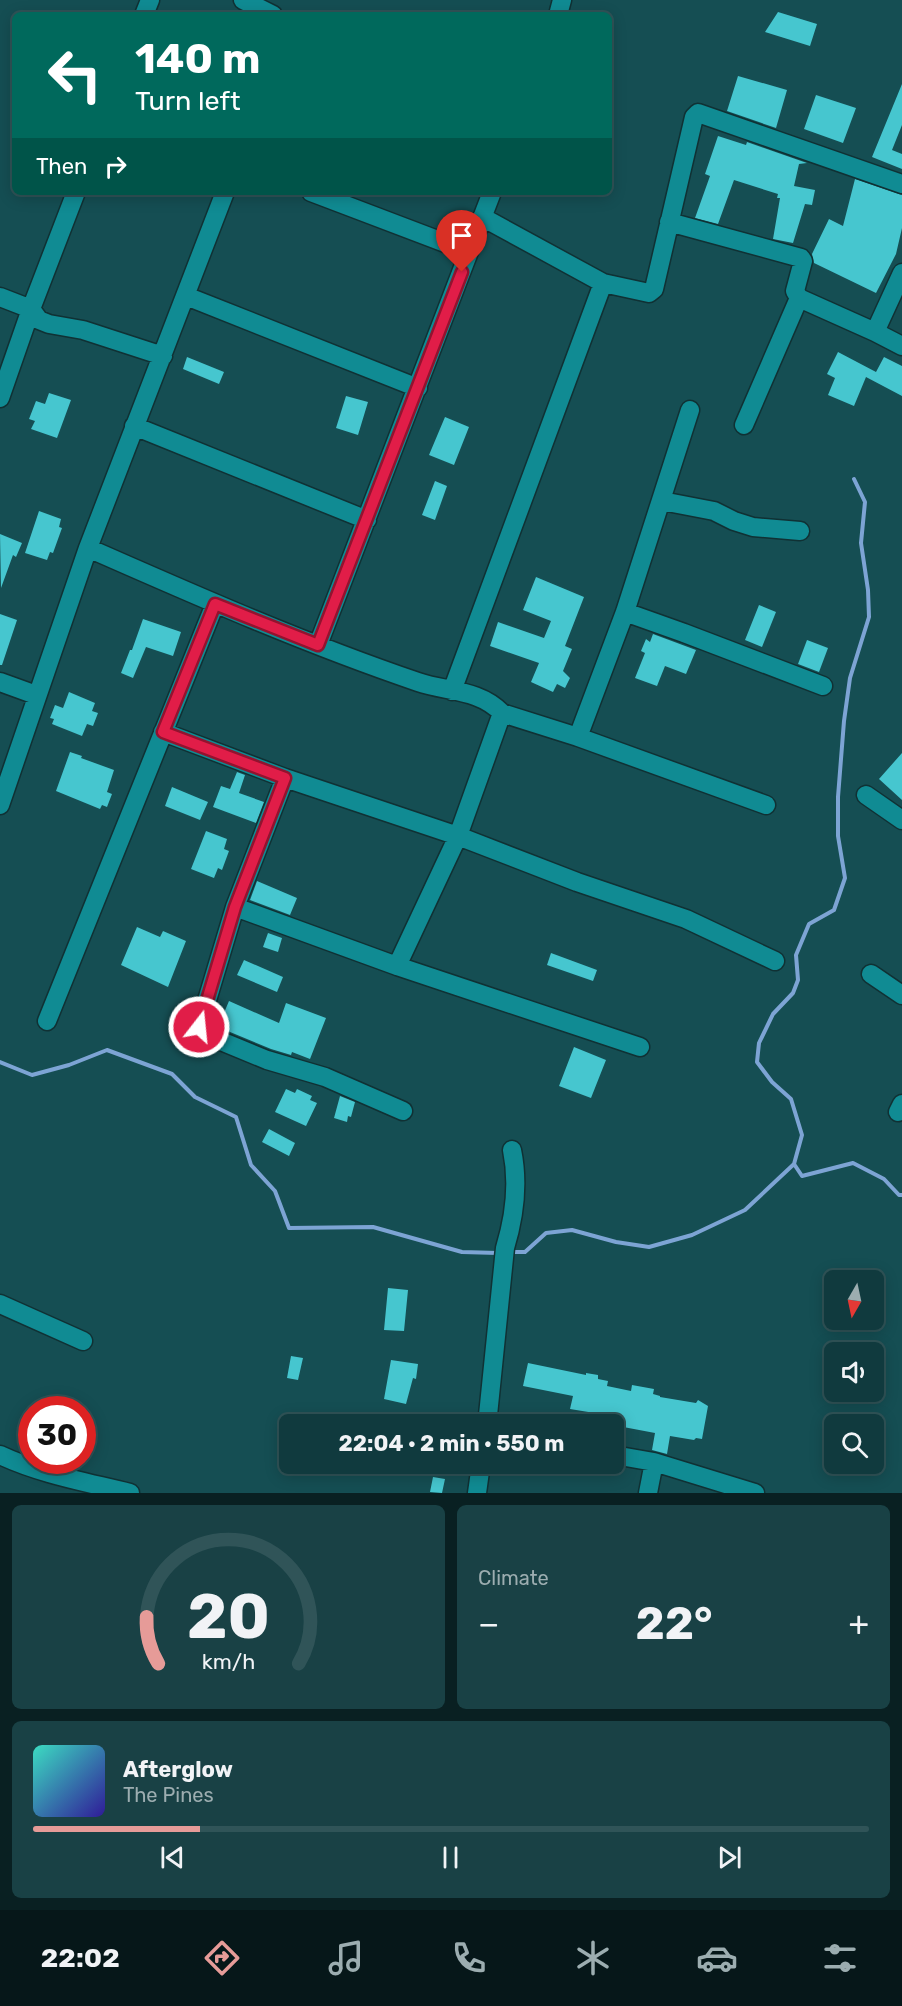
<!DOCTYPE html>
<html lang="en">
<head>
<meta charset="utf-8">
<style>
  body { margin:0; font-family:Rubik,sans-serif; background:#194145; color:#f1f3f6; height:100vh; display:flex; flex-direction:column; font-size:22px; white-space:nowrap }
  * { box-sizing:border-box; margin:0 }
  p { font-size:20px; color:#9cadb0 }
  .icon { flex:none; width:33px; height:33px; fill:none; stroke:currentColor; stroke-width:2; stroke-linecap:round; stroke-linejoin:round }
  .map { position:relative; height:1493px; overflow:hidden }
  .side { display:flex; flex-direction:column; gap:12px; padding:12px; background:#092022; flex:1 }
  .side>* { flex:none }
  .top-card { position:absolute; left:12px; top:12px; width:600px; height:183px; border-radius:9px; box-shadow:0 3px 15px #0003,0 0 0 2px #305458; background:#00695c; color:#fff; overflow:hidden }
  .needle { width:39px; rotate:189deg }
  .controls { position:absolute; left:824px; top:1270px; display:grid; gap:12px }
  .controls a { display:grid; place-items:center; width:60px; height:60px; border-radius:9px; background:#103a3e; box-shadow:0 3px 15px #0003,0 0 0 2px #305458; font-size:30px }
  .speed { position:absolute; left:18px; top:1396px; display:flex; gap:12px; font-size:30px; font-weight:700; text-align:center }
  .speed>* { display:grid; place-content:center; width:78px; height:78px; border-radius:50%; background:#103a3e; box-shadow:0 3px 15px #0003,0 0 0 2px #305458; line-height:1 }
  .speed .limit { border:9px solid #d22; background:#fff; color:#111 }
  .pin { position:absolute; display:grid; place-items:center; width:51px; height:51px; color:#fff; margin:-62px -26px; border-radius:50% 50% 50% 0; rotate:-45deg; box-shadow:0 0 6px #0007 }
  .pin .icon { rotate:45deg }
  .me { position:absolute; width:66px; margin:-33px; rotate:16deg; stroke-linejoin:round; filter:drop-shadow(0 0 4px #0008) }
  .turn { display:flex; align-items:center; gap:21px; height:126px; padding:0 24px; font-size:27px }
  .turn .icon { width:78px; height:78px; stroke-width:2.5 }
  .turn b { display:block; font-size:42px; line-height:51px }
  .then { display:flex; align-items:center; height:57px; padding:0 24px; background:#0003; gap:12px; font-size:22px }
  .big { font-size:45px; font-weight:700; line-height:1.1 }
  .side .card { flex:1; display:flex; flex-direction:column; justify-content:center; gap:9px; min-width:0; padding:0 21px; border-radius:9px; background:#194145 }
  .side .dial { align-items:center; gap:0 }
  .dial svg { height:156px; overflow:visible; fill:none; stroke:#305458; stroke-width:7; stroke-linecap:round; text-anchor:middle }
  .dial text { fill:#f1f3f6; stroke:none }
  .song { display:flex; align-items:center; gap:18px }
  .cover { width:72px; height:72px; border-radius:9px; background:linear-gradient(135deg,hsl(170 70% 55%),hsl(250 70% 35%)) }
  .played { height:6px; border-radius:3px; background:linear-gradient(90deg,#e69b98 20%,#305458 20%) }
  .keys { display:flex; justify-content:space-around; direction:ltr }
  .heat { display:flex; justify-content:space-between; align-items:center; font-size:33px; direction:ltr }
  .side .tiles { flex:1; display:grid; gap:12px; grid-template-columns:1fr 1fr }
  .card:last-child { grid-column:span 2 }
  .trip { position:absolute; left:279px; top:1414px; width:345px; height:60px; border-radius:9px; background:#103a3e; box-shadow:0 3px 15px #0003,0 0 0 2px #305458; font-weight:700; line-height:60px; text-align:center }
  .tab-bar { display:flex; height:96px; justify-content:space-around; align-items:center; background:#061719; color:#9cadb0 }
  .tab-bar .icon { width:42px; height:42px }
  .tab-bar .current { color:#e69b98 }
  .tab-bar b { font-size:27px; color:#f1f3f6 }
  .map>svg:first-child { display:block }
  .lines { fill:none; stroke-linecap:round; stroke-linejoin:round }
  .stream { stroke:#7da4d4; stroke-width:4 }
  .building { fill:#46c6cf }
  .minor-casing { stroke:#103134; stroke-width:21 }
  .minor { stroke:#108b93; stroke-width:18 }
  .route-casing { stroke:#92132f; stroke-width:15 }
  .route { stroke:#e11d48; stroke-width:10 }
</style>
</head>
<body>
<div class="map">
<svg width="902" height="1493" viewBox="0 0 902 1493">
  <rect width="100%" height="100%" fill="#154e53"/>
  <g class="lines">
    <path class="stream" d="M854,479L865,502L861,543L868,590L869,617L850,678L844,721L838,797V836L845,878L834,910L809,924L796,955L798,980L793,993L773,1014L759,1043L757,1062L772,1082L791,1099L802,1135L794,1164L802,1176L853,1163L884,1179L899,1195H902
      M0,1062L32,1075L69,1065L107,1050L172,1074L195,1097L236,1117L251,1165L275,1191L289,1228L373,1227L462,1252L498,1253
      M511,1252H525L546,1233L572,1230L616,1242L649,1247L692,1235L745,1210L794,1164"/>
  </g>
  <path class="building" d="M778,12L817,24L810,46L765,32Z
    M738,76L787,90L776,128L727,111Z
    M902,84V125L892,150L902,154V169L872,157Z
    M816,95L856,108L843,143L804,129Z
    M718,136L746,145L747,142L807,163L799,164L794,186L815,190L812,205L805,204L793,243L773,239L780,198H777L778,194L734,180L718,224L695,218L710,176L705,174Z
    M855,179L902,195V228L896,254L876,293L814,263L812,254L829,219L843,226Z
    M838,352L876,372L884,357L902,366V396L866,377L854,406L828,395L835,378L827,374Z
    M187,357L224,372L219,384L183,369Z
    M49,393L71,400L57,438L31,429L35,421L29,419L36,401L45,404Z
    M346,396L368,402L358,435L336,428Z
    M445,417L469,427L454,465L429,455Z
    M435,481L447,486L435,520L422,515Z
    M39,511L61,519L59,527L62,528L53,553L50,552L47,560L25,553Z
    M0,534L22,543L16,557L13,555L1,588Z
    M536,577L584,597L565,646L572,649L563,671L570,678L565,688L557,684L553,692L531,682L539,663L490,646L498,622L544,638L551,621L523,610Z
    M759,605L776,612L762,647L745,640Z
    M0,614L17,620L2,665H0Z
    M143,619L181,632L173,656L146,647L133,678L121,673L130,650H132Z
    M653,634L696,650L686,674L665,666L657,686L635,678L645,653L641,651L646,639L650,642Z
    M807,640L828,648L819,672L798,664Z
    M69,692L95,703L92,711L98,713L93,726L87,724L82,736L52,724L54,719L50,718L55,705L63,708Z
    M70,752L82,756L81,758L114,770L107,792L112,794L107,807L102,805L100,809L56,791Z
    M902,753V800L879,779Z
    M237,772L245,775L239,793L264,802L256,823L213,807L221,786L230,789Z
    M172,787L208,802L200,820L165,806Z
    M206,831L227,839L224,849L229,851L222,870L218,868L214,878L191,869Z
    M257,881L297,898L290,915L250,900Z
    M137,927L160,937L163,931L186,941L168,987L121,965Z
    M268,933L282,938L278,952L263,947Z
    M551,953L597,970L593,981L547,965Z
    M244,960L283,977L277,992L237,975Z
    M229,1001L279,1023L286,1003L326,1018L310,1059L292,1052L291,1055L271,1049L218,1027Z
    M574,1047L606,1060L591,1098L559,1086Z
    M286,1089L295,1093L297,1089L312,1096L310,1100L317,1103L306,1126L275,1112Z
    M340,1096L355,1102L351,1117L348,1116L347,1122L334,1118Z
    M269,1129L295,1143L289,1156L262,1142Z
    M388,1288L408,1290L404,1331L384,1330Z
    M291,1356L303,1358L298,1380L287,1378Z
    M391,1360L418,1364L416,1379L413,1378L406,1404L384,1399Z
    M528,1363L586,1375V1373L598,1375V1379L608,1381L607,1386L631,1391L632,1385L654,1389L653,1394L660,1396V1397L696,1403L698,1400L708,1406L702,1439L696,1438L694,1440L670,1436L667,1454L652,1450L655,1433L618,1426L619,1417L570,1409L573,1396L523,1386Z
    M433,1477L445,1479L442,1493L430,1492Z"/>
  <g class="lines">
    <g class="minor-casing">
      <path id="minor" d="M243,0L273,15
        M144,15L150,0
        M558,15L562,0
        M311,192L469,252
        M482,217L603,283L649,293L654,289L694,117L698,113L902,184
        M669,222L801,258L803,261L795,291L799,298L875,332L902,346
        M186,296L418,388
        M0,297L31,309L39,320L49,324L83,330L163,356
        M875,332L902,273
        M0,398L31,309L76,192
        M744,425L799,298
        M134,426L367,520
        M662,501L714,511L734,521L753,527L800,531
        M88,548C197,596 306,644 418,682C447,692 479,689 502,713L578,737L766,805
        M625,612L684,633L823,686
        M318,645L492,192
        M0,682L36,695
        M452,691L603,283
        M163,732L285,778L458,836L577,882L686,919L775,961
        M578,737L625,612L690,410
        M285,778L235,907L199,1027L204,1034L267,1060L325,1077L403,1111
        M866,795L902,820
        M0,805L88,548L225,192
        M235,907L397,966L640,1047
        M397,966L458,836L502,713
        M871,974L902,995
        M47,1021L215,604
        M898,1112L902,1104
        M0,1304L83,1341
        M487,1425L505,1248C515,1215 519,1184 512,1150
        M0,1455C40,1474 86,1482 130,1493
        M614,1455L654,1462L755,1493
        M477,1493L481,1464
        M648,1493L654,1462"/>
    </g>
    <use href="#minor" class="minor"/>
  </g>
  <g class="lines">
    <g class="route-casing">
      <path id="route" d="M199,1027L235,907L285,778L163,732L215,604L318,645L462,272"/>
    </g>
    <use href="#route" class="route"/>
  </g>
</svg>
<div class="controls">
<a><svg class="needle" viewBox="-14 -14 28 28"><path d="M0-13l5 13h-10z" fill="#e53935"/><path d="M0 13l5-13h-10z" fill="#9cadb0"/></svg></a>
<a><svg class="icon" aria-label="sound" viewBox="0 0 24 24"><path d="M4 9h4l5-4v14l-5-4H4zM17 9q2 3 0 6"/></svg></a>
<a><svg class="icon" aria-label="search" viewBox="0 0 24 24"><circle cx="10" cy="10" r="6"/><path d="M15 15l6 6"/></svg></a>
</div>
<div class="speed"><div class="limit">30</div></div>
<div class="pin" style="left:462px;top:272px;background:#d93025"><svg class="icon" aria-label="arrive" viewBox="0 0 24 24"><path d="M6 21V4h12l-3 4 3 4H6"/></svg></div>
<svg class="me" style="left:199px;top:1027px" viewBox="-20 -20 40 40"><circle r="17" fill="#e11d48" stroke="#fff" stroke-width="3"/><path d="M0-11L8 9 0 5-8 9z" fill="#fff"/></svg>
<div class="trip">22:04 · 2 min · 550 m</div>
<div class="top-card">
<div class="turn"><svg class="icon" aria-label="left" viewBox="0 0 24 24"><path d="M17 20v-9H6M10 6l-5 5 5 5"/></svg><div><b>140 m</b>Turn left</div></div>
<div class="then">Then<svg class="icon" aria-label="right" viewBox="0 0 24 24"><path d="M7 20v-9h11M14 6l5 5-5 5"/></svg></div>
</div>
</div>
<section class="side">
<div class="tiles">
<div class="card dial"><svg viewBox="0 0 100 80">
<path d="M14 69A42 42 0 1 1 86 69"/>
<path d="M14 69A42 42 0 0 1 8 45" stroke="#e69b98"/>
<text x="50" y="56" font-size="32" font-weight="700">20</text>
<text x="50" y="72" font-size="11">km/h</text>
</svg></div>
<div class="card"><p>Climate</p>
<div class="heat"><a>−</a><b class="big">22°</b><a>+</a></div>
</div>
<div class="card">
<div class="song"><i class="cover"></i><div><b>Afterglow</b><p>The Pines</p></div></div>
<div class="played"></div>
<div class="keys"><svg class="icon" aria-label="previous" viewBox="0 0 24 24"><path d="M18 5L8 12l10 7zM5 5v14"/></svg><svg class="icon" aria-label="pause" viewBox="0 0 24 24"><path d="M8 5v14M16 5v14"/></svg><svg class="icon" aria-label="next" viewBox="0 0 24 24"><path d="M6 5l10 7-10 7zM19 5v14"/></svg></div>
</div>
</div>
</section>
<nav class="tab-bar">
<b>22:02</b>
<svg class="icon current" aria-label="directions" viewBox="0 0 24 24"><path d="M12 3l9 9-9 9-9-9zM9 14v-3h6M13 9l2 2-2 2"/></svg>
<svg class="icon" aria-label="music" viewBox="0 0 24 24"><path d="M9 18V5l10-2v13"/><circle cx="6" cy="18" r="3"/><circle cx="16" cy="16" r="3"/></svg>
<svg class="icon" aria-label="phone" viewBox="0 0 24 24"><path d="M5 4h4l2 5-3 2q2 4 5 5l2-3 5 2v4C11 20 4 13 5 4z"/></svg>
<svg class="icon" aria-label="climate" viewBox="0 0 24 24"><path d="M12 3v18M4 7l16 10M4 17L20 7"/></svg>
<svg class="icon" aria-label="car" viewBox="0 0 24 24"><path d="M5 17H2v-5l4-1 3-4h7l3 4 3 1v5h-3M9 17h6M6 11h13"/><circle cx="7" cy="17" r="2"/><circle cx="17" cy="17" r="2"/></svg>
<svg class="icon" aria-label="filters" viewBox="0 0 24 24"><path d="M4 7h16M4 17h16"/><circle cx="9" cy="7" r="2"/><circle cx="15" cy="17" r="2"/></svg>
</nav>
</body>
</html>
